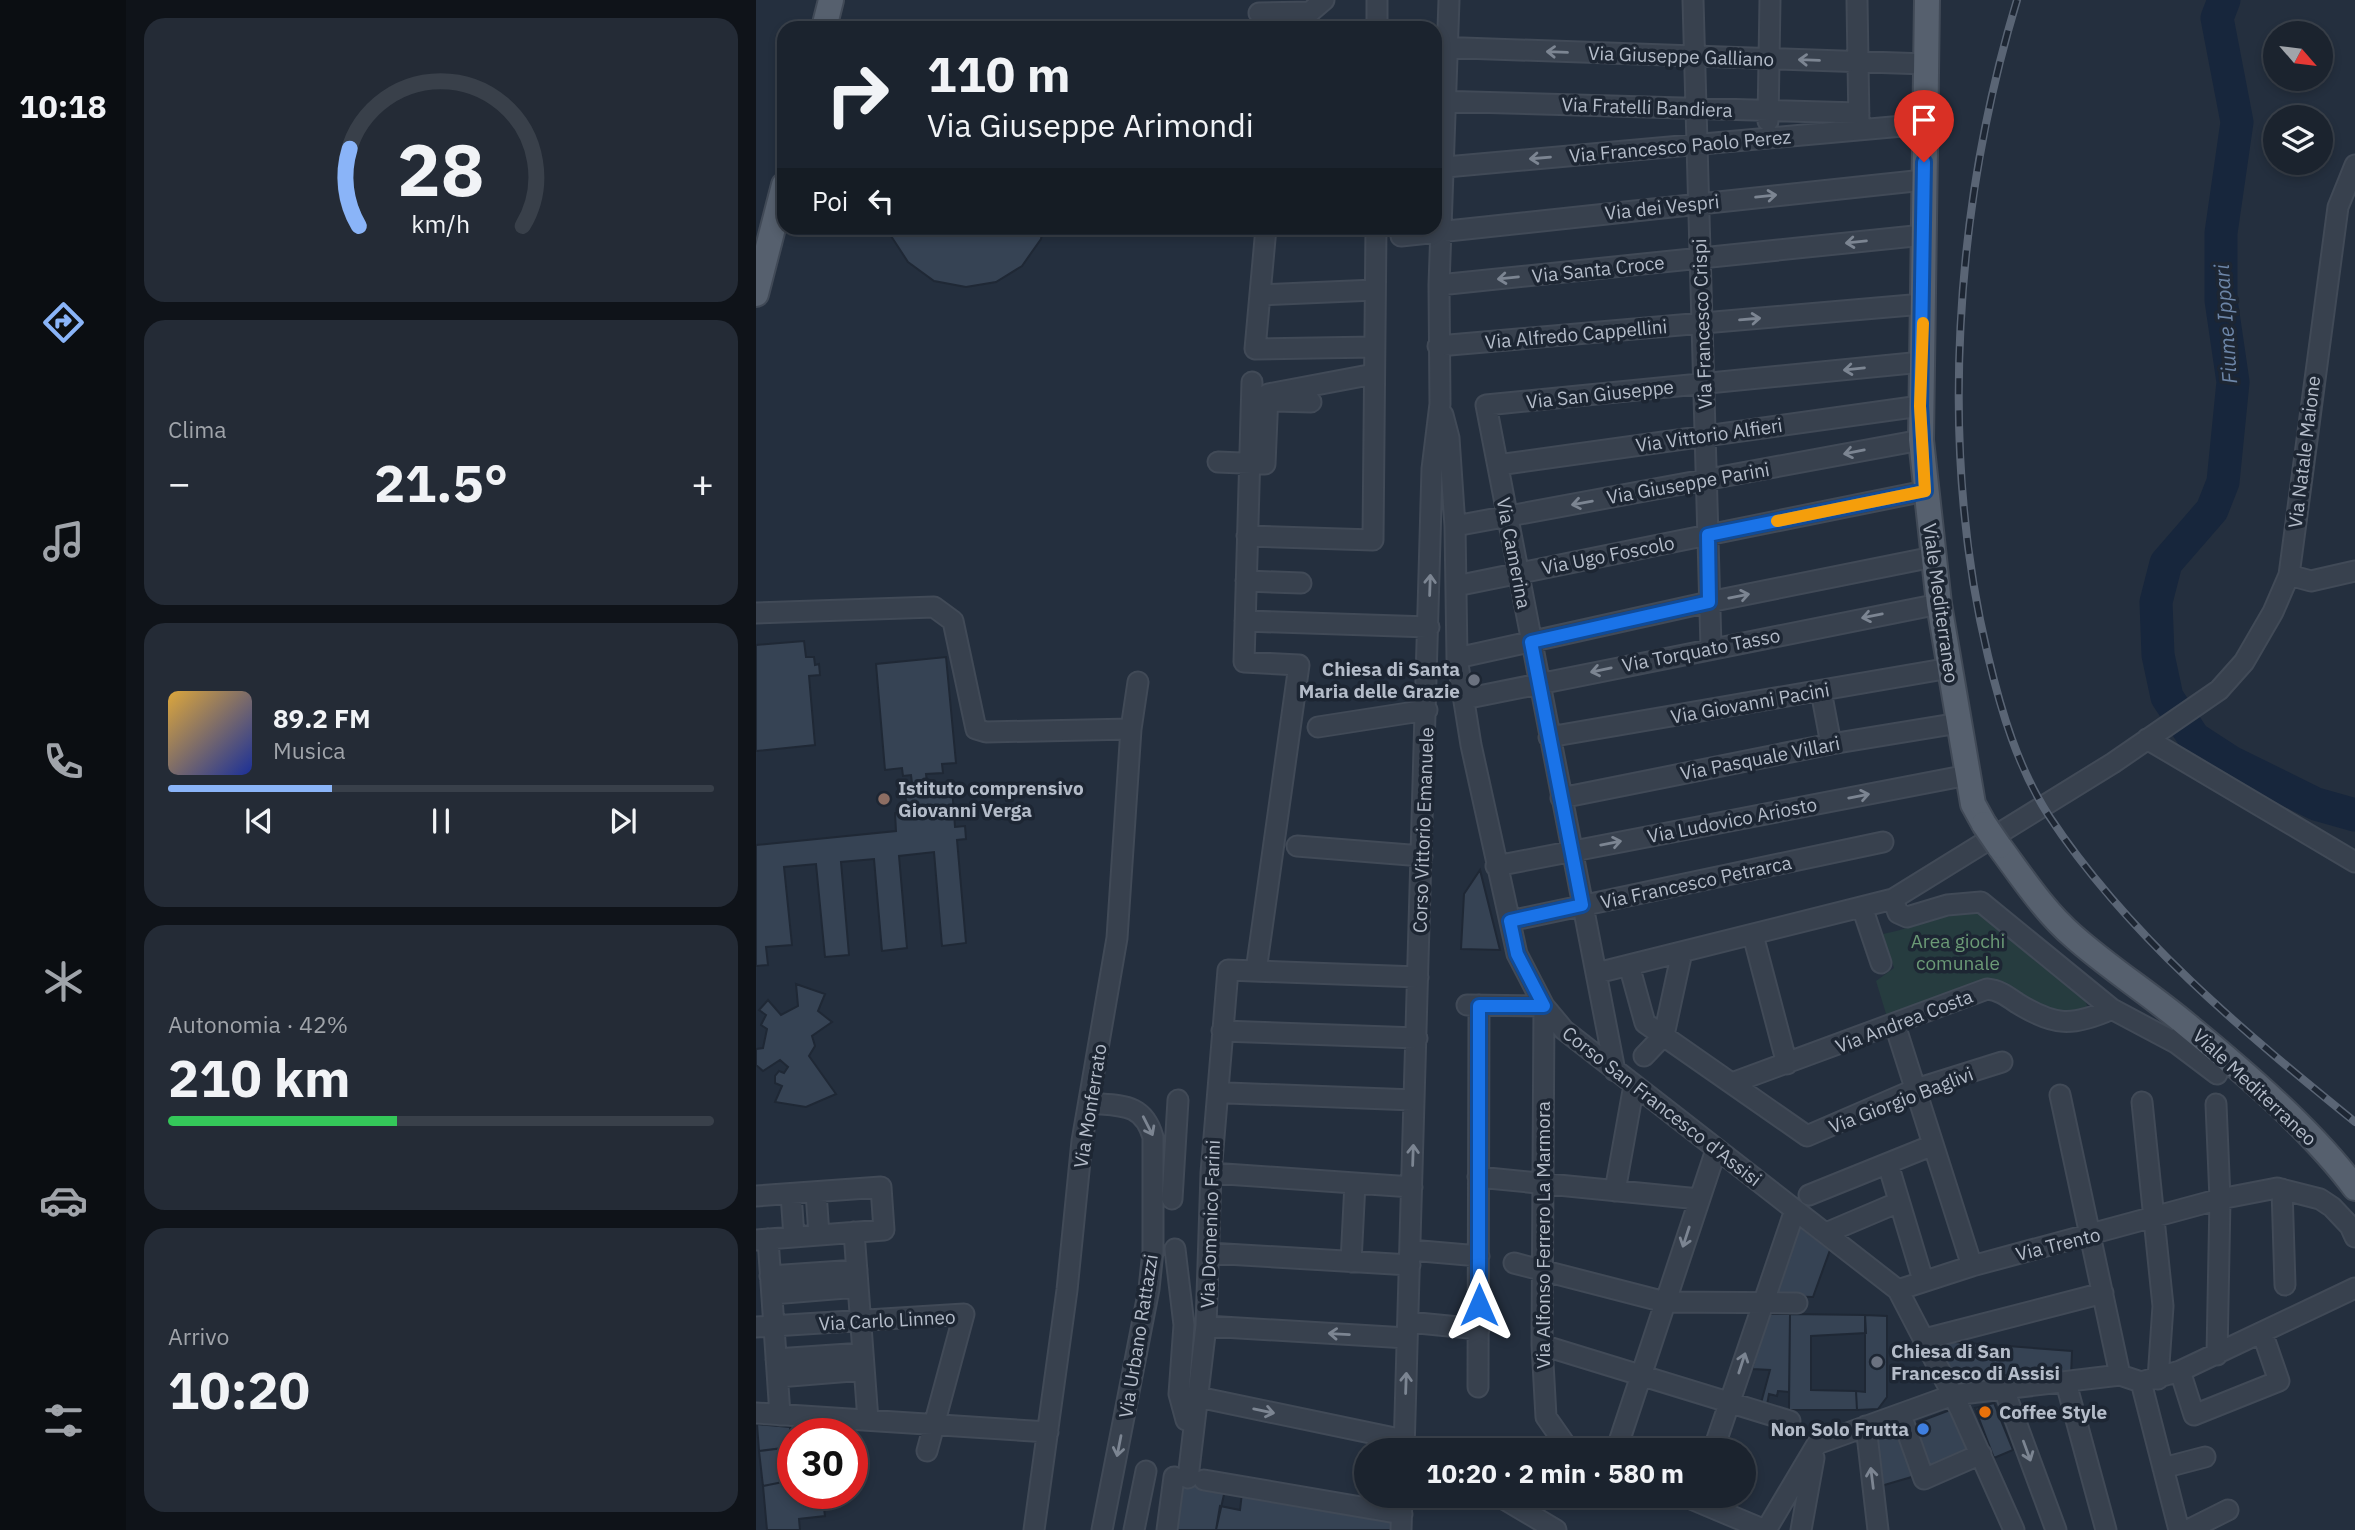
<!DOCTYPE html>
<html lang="it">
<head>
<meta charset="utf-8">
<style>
  body { margin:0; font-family:"IBM Plex Sans",sans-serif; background:#242b36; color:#f1f3f6; height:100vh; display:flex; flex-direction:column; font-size:26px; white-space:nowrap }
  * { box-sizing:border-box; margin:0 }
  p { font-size:23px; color:#a0a4aa }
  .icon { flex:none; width:38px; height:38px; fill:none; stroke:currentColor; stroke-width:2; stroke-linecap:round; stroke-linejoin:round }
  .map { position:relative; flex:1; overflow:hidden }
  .side { display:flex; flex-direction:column; gap:18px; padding:18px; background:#0f1319; width:630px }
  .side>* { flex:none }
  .top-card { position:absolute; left:21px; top:21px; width:665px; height:214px; border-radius:21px; box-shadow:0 4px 10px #0003,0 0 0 2px #39404a; background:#1b232e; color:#f1f3f6; overflow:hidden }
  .needle { width:46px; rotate:118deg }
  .fabs { position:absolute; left:1507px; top:21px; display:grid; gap:14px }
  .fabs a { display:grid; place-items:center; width:70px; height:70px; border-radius:50%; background:#1b232e; box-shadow:0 4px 10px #0003,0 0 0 2px #39404a; font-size:35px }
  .speed { position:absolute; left:21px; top:1418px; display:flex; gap:14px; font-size:35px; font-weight:700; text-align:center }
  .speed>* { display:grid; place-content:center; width:91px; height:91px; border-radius:50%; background:#1b232e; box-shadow:0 4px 10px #0003,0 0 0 2px #39404a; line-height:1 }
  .speed .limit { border:10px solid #d22; background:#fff; color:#111 }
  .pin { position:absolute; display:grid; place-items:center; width:60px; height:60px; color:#fff; margin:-72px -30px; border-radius:50% 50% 50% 0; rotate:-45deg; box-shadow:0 0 7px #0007 }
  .pin .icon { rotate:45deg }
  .me { position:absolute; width:77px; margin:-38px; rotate:0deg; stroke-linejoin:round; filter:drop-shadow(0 0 5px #0008) }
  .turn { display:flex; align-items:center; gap:24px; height:147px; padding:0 35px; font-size:32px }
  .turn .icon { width:91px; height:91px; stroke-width:2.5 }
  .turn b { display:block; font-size:49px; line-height:60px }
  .then { display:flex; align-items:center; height:66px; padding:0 35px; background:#0003; gap:14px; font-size:26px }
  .big { font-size:52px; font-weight:800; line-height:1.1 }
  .side .tile { flex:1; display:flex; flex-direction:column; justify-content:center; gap:10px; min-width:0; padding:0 24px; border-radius:21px; background:#242b36 }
  .side .dial { align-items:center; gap:0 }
  .dial svg { height:182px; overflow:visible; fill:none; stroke:#39404a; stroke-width:7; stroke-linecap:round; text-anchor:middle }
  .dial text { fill:#f1f3f6; stroke:none }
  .song { display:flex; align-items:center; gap:21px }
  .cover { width:84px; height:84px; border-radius:10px; background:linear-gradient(135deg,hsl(40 70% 55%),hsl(230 70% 35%)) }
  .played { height:7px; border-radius:4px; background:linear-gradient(90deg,#8ab4f8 30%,#39404a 30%) }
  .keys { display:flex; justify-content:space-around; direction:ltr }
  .heat { display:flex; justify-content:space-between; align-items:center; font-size:38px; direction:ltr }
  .charge { height:10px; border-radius:5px; background:linear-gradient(90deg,#34c759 42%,#39404a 0) }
  .trip { position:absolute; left:598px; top:1438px; width:402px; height:70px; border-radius:35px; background:#1b232e; box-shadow:0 4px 10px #0003,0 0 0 2px #39404a; font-weight:800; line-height:70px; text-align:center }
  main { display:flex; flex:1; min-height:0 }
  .tab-bar { display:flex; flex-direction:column; width:126px; justify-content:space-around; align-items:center; background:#0b0e12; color:#a0a4aa }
  .tab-bar .icon { width:49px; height:49px }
  .tab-bar .active { color:#8ab4f8 }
  .tab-bar b { font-size:32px; color:#f1f3f6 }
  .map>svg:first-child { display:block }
  .green { fill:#263c3f }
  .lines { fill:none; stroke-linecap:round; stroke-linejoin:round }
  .river { stroke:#17263c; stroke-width:33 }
  .building { fill:#364354; stroke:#1f2835; stroke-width:2 }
  .minor-casing { stroke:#414a57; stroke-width:23 }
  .major-casing { stroke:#414a57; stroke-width:28 }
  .minor { stroke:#38414e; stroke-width:19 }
  .major { stroke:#56606e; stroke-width:24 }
  .rail-casing { stroke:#5a6575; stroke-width:8 }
  .rail { stroke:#1d2633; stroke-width:5; stroke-dasharray:16; stroke-linecap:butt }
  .major-bridge-casing { stroke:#414a57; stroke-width:28; stroke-linecap:butt }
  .major-bridge { stroke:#56606e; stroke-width:24 }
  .oneway { stroke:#7c8592 }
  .route-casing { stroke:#114b97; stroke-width:18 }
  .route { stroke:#1a73e8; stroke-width:12 }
  .slow { stroke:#f59e0b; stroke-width:12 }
  .worship-dot { fill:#6b7280; stroke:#1d2633; stroke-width:2.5 }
  .education-dot { fill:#8d6e63; stroke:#1d2633; stroke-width:2.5 }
  .food-dot { fill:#e8710a; stroke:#1d2633; stroke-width:2.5 }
  .shop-dot { fill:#3f7fe0; stroke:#1d2633; stroke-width:2.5 }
  .labels { text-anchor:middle; stroke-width:7; stroke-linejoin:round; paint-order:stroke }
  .street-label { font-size:19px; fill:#b4bcc9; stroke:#1d2633 }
  .poi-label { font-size:19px; font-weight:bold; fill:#b4bcc9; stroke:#1d2633; text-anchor:start }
  .park-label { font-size:19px; fill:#6b9a76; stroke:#1d2633 }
  .water-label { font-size:21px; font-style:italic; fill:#6d86a8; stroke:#1d2633 }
</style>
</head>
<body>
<main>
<nav class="tab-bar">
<b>10:18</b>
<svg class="icon active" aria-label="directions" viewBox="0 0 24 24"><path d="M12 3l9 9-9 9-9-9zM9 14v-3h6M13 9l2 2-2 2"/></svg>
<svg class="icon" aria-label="music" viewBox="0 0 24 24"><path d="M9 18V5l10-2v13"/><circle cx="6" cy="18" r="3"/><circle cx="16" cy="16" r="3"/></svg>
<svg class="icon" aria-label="phone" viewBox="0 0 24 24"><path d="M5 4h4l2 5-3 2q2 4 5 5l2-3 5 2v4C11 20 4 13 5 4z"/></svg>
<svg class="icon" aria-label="climate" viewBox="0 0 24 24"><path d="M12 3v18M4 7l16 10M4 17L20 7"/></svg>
<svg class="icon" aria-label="car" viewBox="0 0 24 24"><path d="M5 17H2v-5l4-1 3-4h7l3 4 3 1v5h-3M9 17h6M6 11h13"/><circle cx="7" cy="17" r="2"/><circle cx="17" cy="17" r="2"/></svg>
<svg class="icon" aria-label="filters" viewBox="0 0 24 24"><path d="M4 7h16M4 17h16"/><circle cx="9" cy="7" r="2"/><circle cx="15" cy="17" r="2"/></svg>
</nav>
<section class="side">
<div class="tile dial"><svg viewBox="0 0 100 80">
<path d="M14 69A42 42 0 1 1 86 69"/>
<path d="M14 69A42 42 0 0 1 10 35" stroke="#8ab4f8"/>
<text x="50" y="56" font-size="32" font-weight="700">28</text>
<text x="50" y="72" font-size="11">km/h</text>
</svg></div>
<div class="tile"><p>Clima</p>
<div class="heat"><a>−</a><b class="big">21.5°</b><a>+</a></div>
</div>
<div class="tile">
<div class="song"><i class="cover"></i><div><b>89.2 FM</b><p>Musica</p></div></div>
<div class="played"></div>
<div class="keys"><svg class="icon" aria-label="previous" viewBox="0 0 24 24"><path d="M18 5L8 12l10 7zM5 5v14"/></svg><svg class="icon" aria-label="pause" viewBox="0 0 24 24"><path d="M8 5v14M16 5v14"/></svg><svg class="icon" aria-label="next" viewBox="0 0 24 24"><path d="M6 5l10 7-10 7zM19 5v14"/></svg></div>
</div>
<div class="tile"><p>Autonomia · 42%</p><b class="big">210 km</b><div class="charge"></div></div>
<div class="tile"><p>Arrivo</p><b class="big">10:20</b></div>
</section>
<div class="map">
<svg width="1599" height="1530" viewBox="0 0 1599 1530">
  <rect width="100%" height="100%" fill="#242f3e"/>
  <path class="green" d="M1223,911L1329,998L1331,1006L1326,1014H1300L1242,982L1131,1017L1120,981L1138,968L1127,934C1160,927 1189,914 1223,911Z"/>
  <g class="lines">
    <path class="river" d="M1468,0L1461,18L1481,122L1465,233V300L1477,382L1467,482L1456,510L1410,563L1400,602L1402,655L1411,697L1438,738L1475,762L1560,804L1599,815"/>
  </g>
  <path class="building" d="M134,228H287L285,239L266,266L240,282L210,287L178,281L152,262L135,236Z
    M48,641L50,657H58L59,665L63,664L64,675L53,676L59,745L0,751V645Z
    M190,657L200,763L186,764L187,773L170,774L172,790L157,791L155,775L147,776L146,768L129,770L120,664Z
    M196,787L199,827L209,826L210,839L201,840L210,943L186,946L178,852L143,856L151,948L126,951L118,859L85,862L93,955L69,957L60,864L28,867L36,945L10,947L12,965L0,966V845L140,831L139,813L151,811L149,792Z
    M724,870L744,950L705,949L708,894Z
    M40,984L69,994L62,1011L76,1022L56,1036L59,1046L53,1056L80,1094L50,1107L19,1102L26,1086L19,1083V1076L23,1071L28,1073L32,1067L24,1060L7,1071L0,1065V1049L7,1048L11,1029L5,1025L10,1015L3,1010L12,1000L25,1015L42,1006Z
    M1041,1224L1074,1250L1057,1297L1018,1296Z
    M1012,1314H1034L1033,1392L1022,1391L1021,1396L1013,1394L1011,1405L1005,1403L1014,1370L996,1369Z
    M1034,1314L1109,1315L1110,1333L1055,1336V1390L1100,1391L1101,1410H1033Z
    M1109,1315L1131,1316V1397L1122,1409L1101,1410L1100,1391L1109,1392Z
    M1185,1341L1316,1351L1315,1377L1194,1374Z
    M1238,1403L1257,1450L1238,1458L1219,1408Z
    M1194,1410L1215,1454L1176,1474L1157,1424Z
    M1,1424L34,1427L35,1447L3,1451Z
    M1144,1429L1159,1476L1125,1486L1120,1437Z
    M35,1447L37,1480L7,1486L3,1451Z
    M37,1480V1493H66L69,1516L43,1519L44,1530H11L7,1486Z
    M421,1482L469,1490L460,1530H413Z
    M486,1493L635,1519V1530H460L464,1506L484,1510Z"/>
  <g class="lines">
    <g class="minor-casing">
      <path id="minor" d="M937,0L955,647
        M1101,0L1103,125
        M503,13L554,12L568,0
        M621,28V0
        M679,47L1170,64
        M679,101L1103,113
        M1012,121L1014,0
        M679,168L1169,124
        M510,228L499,349L618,347
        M645,236L1168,180
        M683,285L1168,235
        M504,295L619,290
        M682,346L1167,304
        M496,382L488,662L543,665L500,971
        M518,401L555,402
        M687,415L693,438L699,526L701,658L715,745L761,954L788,1006L808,1030L1142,1290L1204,1409L1258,1530
        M462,462L509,464L512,394L618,374
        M742,465L1164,406
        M699,526L1165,440
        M491,536L617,540L620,228
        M1533,575L1555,581L1599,571
        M490,581L545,583
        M700,586L1169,491
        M0,613L178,607L197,621L220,729L230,732L375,729
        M489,621L673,627
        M701,658L953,602L1177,557
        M1065,691L1075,744
        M708,699L1183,604
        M562,727L671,710
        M793,737L1194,668
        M1391,739L1599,862
        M805,798L1075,744L1203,723
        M541,846L666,856
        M740,866L1212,775
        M1137,899L1142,913L1151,917L1191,905L1225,902L1356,1009L1420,1043L1431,1025
        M1106,907L1125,963
        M754,921L1127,842
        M997,935L1031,1064
        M873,965L889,1023L1051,1136L1160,1089L1246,1062
        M841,973L1137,899L1357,763L1463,690L1488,662L1517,612L1533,575L1582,207L1599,165
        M711,1005L788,1006L786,1345L790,1417L811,1447L819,1451
        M1139,1025L1216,1266
        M466,1031L661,1038
        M1420,1043L1461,1074
        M888,1056L908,1035L926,952
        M859,1071L730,405L1166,362
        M976,1083L1231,989C1243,990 1251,996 1261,1003C1298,1026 1316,1027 1356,1009
        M472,1093L658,1100
        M1304,1095L1364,1375
        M1386,1102L1407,1306L1402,1379
        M333,1103C364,1106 387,1102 397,1137V1251L393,1289L346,1530
        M1460,1104L1464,1199L1461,1355
        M1132,1164L1167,1280
        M455,1173L656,1187
        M722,1177L943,1199
        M1526,1189L1529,1285
        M859,1191L878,1085
        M60,1192L63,1235
        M35,1194L38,1237
        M1053,1195L1177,1145
        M0,1196L125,1187L128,1230L0,1240
        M416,1199L422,1100
        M98,1232L112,1420
        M1070,1233L1143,1202
        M12,1239L24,1415
        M419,1249L428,1325L423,1394L430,1420
        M654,1250L723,1256
        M453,1253L654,1265
        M595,1262L599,1183
        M758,1263L909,1302L1041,1303
        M14,1276L101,1270
        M1142,1290L1216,1266L1464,1199L1521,1188L1564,1199L1576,1207L1594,1226L1599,1237
        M16,1294L102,1287
        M652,1322L723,1329
        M450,1326L651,1338
        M0,1327L208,1314L171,1451
        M1169,1339L1347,1293
        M786,1345L1034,1421
        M20,1359L107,1353
        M1424,1371L1438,1415L1523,1381L1506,1332
        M22,1377L108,1370
        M1385,1382L1423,1530
        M1310,1383L1350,1530
        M722,1387L723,1005
        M1247,1387L1300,1530
        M442,1397L648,1440
        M0,1413L292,1432
        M1145,1415L1168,1479L1225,1454
        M1110,1426L1122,1530
        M648,1451L676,469L684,404L683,285L693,0
        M860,1451L960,1150
        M957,1451L1039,1210
        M1407,1468L1449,1457
        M432,1478L450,1326L455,1173L472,970L662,977
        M448,1480L646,1514
        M743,1496L800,1530
        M928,1496L1009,1530
        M278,1530L311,1290L326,1141L361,938L375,729L382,682
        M378,1530L390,1471
        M411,1530L418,1477
        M645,1530L646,1496
        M1010,1530L1061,1444L1197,1395L1364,1375L1385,1382L1424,1371L1599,1288
        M1045,1530L1058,1458
        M1432,1530L1472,1510"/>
    </g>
    <g class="major-casing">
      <path id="major" d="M1171,0L1165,440L1183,604L1217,804L1228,824
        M68,28L75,0
        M0,294L28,185
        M1243,846C1266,877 1288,911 1317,936C1353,968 1394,994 1431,1025C1487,1071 1556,1130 1599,1188"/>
    </g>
    <use href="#minor" class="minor"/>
    <use href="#major" class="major"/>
    <g class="rail-casing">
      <path id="rail" d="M1261,0C1199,205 1182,447 1232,656C1245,711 1262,768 1293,816C1372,936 1488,1032 1599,1122"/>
    </g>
    <use href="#rail" class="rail"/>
    <g class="major-bridge-casing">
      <path id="major-bridge" d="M1228,824L1243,846"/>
    </g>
    <use href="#major-bridge" class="major-bridge"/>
  </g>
  <defs><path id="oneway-shaft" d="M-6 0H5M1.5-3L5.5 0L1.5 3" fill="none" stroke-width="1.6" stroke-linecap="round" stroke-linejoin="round" transform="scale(1.75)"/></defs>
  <g class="oneway">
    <use href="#oneway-shaft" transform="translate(801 52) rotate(-178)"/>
    <use href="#oneway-shaft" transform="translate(1053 60) rotate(-178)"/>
    <use href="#oneway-shaft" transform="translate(784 158) rotate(175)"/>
    <use href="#oneway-shaft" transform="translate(1010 196) rotate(-6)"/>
    <use href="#oneway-shaft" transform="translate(1100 242) rotate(174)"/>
    <use href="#oneway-shaft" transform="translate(752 278) rotate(174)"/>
    <use href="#oneway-shaft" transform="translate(994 319) rotate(-5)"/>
    <use href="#oneway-shaft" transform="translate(1098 369) rotate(174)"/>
    <use href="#oneway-shaft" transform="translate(1098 452) rotate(169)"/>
    <use href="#oneway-shaft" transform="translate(826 503) rotate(170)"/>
    <use href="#oneway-shaft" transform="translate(674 585) rotate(-88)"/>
    <use href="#oneway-shaft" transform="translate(983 596) rotate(-11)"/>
    <use href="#oneway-shaft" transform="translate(1116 616) rotate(169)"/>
    <use href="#oneway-shaft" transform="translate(845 670) rotate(168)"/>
    <use href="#oneway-shaft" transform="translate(1103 796) rotate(-11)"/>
    <use href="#oneway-shaft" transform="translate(855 843) rotate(-11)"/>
    <use href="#oneway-shaft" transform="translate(392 1126) rotate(63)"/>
    <use href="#oneway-shaft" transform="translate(657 1155) rotate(-88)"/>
    <use href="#oneway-shaft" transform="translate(930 1237) rotate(108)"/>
    <use href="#oneway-shaft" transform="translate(583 1334) rotate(-177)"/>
    <use href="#oneway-shaft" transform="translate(986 1363) rotate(-72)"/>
    <use href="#oneway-shaft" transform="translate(650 1383) rotate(-88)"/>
    <use href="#oneway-shaft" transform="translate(508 1411) rotate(12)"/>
    <use href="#oneway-shaft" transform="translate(363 1446) rotate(101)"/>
    <use href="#oneway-shaft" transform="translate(1271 1451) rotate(70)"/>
    <use href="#oneway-shaft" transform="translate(1116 1478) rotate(-97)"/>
  </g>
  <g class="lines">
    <g class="route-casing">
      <path id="route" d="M723,1305V1006H788L761,954L754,921L826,905L775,642L953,602L952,535L1169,491L1164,406L1168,162"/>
    </g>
    <use href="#route" class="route"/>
    <path class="slow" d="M1021,521L1169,491L1164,406L1167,323"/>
  </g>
  <g class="worship-dot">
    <circle cx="718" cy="680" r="7"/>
    <circle cx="1121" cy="1362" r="7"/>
  </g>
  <circle class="education-dot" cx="128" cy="799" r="7"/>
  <circle class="food-dot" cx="1229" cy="1412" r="7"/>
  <circle class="shop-dot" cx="1167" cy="1429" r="7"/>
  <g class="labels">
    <g class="street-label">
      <text transform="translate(925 56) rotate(2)" y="7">Via Giuseppe Galliano</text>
      <text transform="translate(891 107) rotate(2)" y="7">Via Fratelli Bandiera</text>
      <text transform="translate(924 146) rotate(-5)" y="7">Via Francesco Paolo Perez</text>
      <text transform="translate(906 207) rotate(-6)" y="7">Via dei Vespri</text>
      <text transform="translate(842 269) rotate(-6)" y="7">Via Santa Croce</text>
      <text transform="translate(946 324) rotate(-92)" y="7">Via Francesco Crispi</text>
      <text transform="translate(820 334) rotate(-5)" y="7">Via Alfredo Cappellini</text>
      <text transform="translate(844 394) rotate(-6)" y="7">Via San Giuseppe</text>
      <text transform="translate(953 435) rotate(-8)" y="7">Via Vittorio Alfieri</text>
      <text transform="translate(1548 452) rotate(-83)" y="7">Via Natale Maione</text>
      <text transform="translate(932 483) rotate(-10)" y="7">Via Giuseppe Parini</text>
      <text transform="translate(758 553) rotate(79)" y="7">Via Camerina</text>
      <text transform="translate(852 555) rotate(-11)" y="7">Via Ugo Foscolo</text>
      <text transform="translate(1185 603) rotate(82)" y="7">Viale Mediterraneo</text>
      <text transform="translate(945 650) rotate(-11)" y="7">Via Torquato Tasso</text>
      <text transform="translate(994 703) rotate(-10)" y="7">Via Giovanni Pacini</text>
      <text transform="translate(1004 758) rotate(-11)" y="7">Via Pasquale Villari</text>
      <text transform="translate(976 820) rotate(-11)" y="7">Via Ludovico Ariosto</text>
      <text transform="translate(667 830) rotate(-88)" y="7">Corso Vittorio Emanuele</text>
      <text transform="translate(940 882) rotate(-12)" y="7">Via Francesco Petrarca</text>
      <text transform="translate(1148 1021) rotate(-21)" y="7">Via Andrea Costa</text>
      <text transform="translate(1499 1087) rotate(43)" y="7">Viale Mediterraneo</text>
      <text transform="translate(1145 1100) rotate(-21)" y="7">Via Giorgio Baglivi</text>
      <text transform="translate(334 1106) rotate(-81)" y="7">Via Monferrato</text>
      <text transform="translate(906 1106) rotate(38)" y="7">Corso San Francesco d'Assisi</text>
      <text transform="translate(454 1224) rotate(-88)" y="7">Via Domenico Farini</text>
      <text transform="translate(787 1235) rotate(-90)" y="7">Via Alfonso Ferrero La Marmora</text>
      <text transform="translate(1302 1244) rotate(-14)" y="7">Via Trento</text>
      <text transform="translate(131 1320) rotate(-3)" y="7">Via Carlo Linneo</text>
      <text transform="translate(382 1336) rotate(-81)" y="7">Via Urbano Rattazzi</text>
    </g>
    <g class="poi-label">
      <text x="704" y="676" text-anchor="end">Chiesa di Santa<tspan x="704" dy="22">Maria delle Grazie</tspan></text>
      <text x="142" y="795">Istituto comprensivo<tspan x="142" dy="22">Giovanni Verga</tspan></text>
      <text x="1135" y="1358">Chiesa di San<tspan x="1135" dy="22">Francesco di Assisi</tspan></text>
      <text x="1243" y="1419">Coffee Style</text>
      <text x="1153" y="1436" text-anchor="end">Non Solo Frutta</text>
    </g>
    <g class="park-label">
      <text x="1202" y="948">Area giochi<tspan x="1202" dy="22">comunale</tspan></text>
    </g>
    <g class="water-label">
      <text transform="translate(1470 324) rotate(-94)" y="7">Fiume Ippari</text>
    </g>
  </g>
</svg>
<div class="fabs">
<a><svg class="needle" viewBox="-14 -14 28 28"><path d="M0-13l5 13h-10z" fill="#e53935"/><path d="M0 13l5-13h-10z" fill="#a0a4aa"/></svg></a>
<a><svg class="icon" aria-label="layers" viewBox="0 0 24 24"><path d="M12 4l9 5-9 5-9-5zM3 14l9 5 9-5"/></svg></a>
</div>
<div class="speed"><div class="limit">30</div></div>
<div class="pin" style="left:1168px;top:162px;background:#d93025"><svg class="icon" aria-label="arrive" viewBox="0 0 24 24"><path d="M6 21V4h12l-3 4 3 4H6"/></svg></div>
<svg class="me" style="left:723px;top:1305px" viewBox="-20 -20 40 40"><path d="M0-17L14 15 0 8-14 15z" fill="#1a73e8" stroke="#fff" stroke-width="4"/></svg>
<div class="trip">10:20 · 2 min · 580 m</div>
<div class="top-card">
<div class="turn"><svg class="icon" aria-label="right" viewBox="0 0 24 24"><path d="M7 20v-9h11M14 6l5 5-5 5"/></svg><div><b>110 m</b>Via Giuseppe Arimondi</div></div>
<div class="then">Poi<svg class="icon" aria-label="left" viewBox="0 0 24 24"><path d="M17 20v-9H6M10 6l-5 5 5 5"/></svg></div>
</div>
</div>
</main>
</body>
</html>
